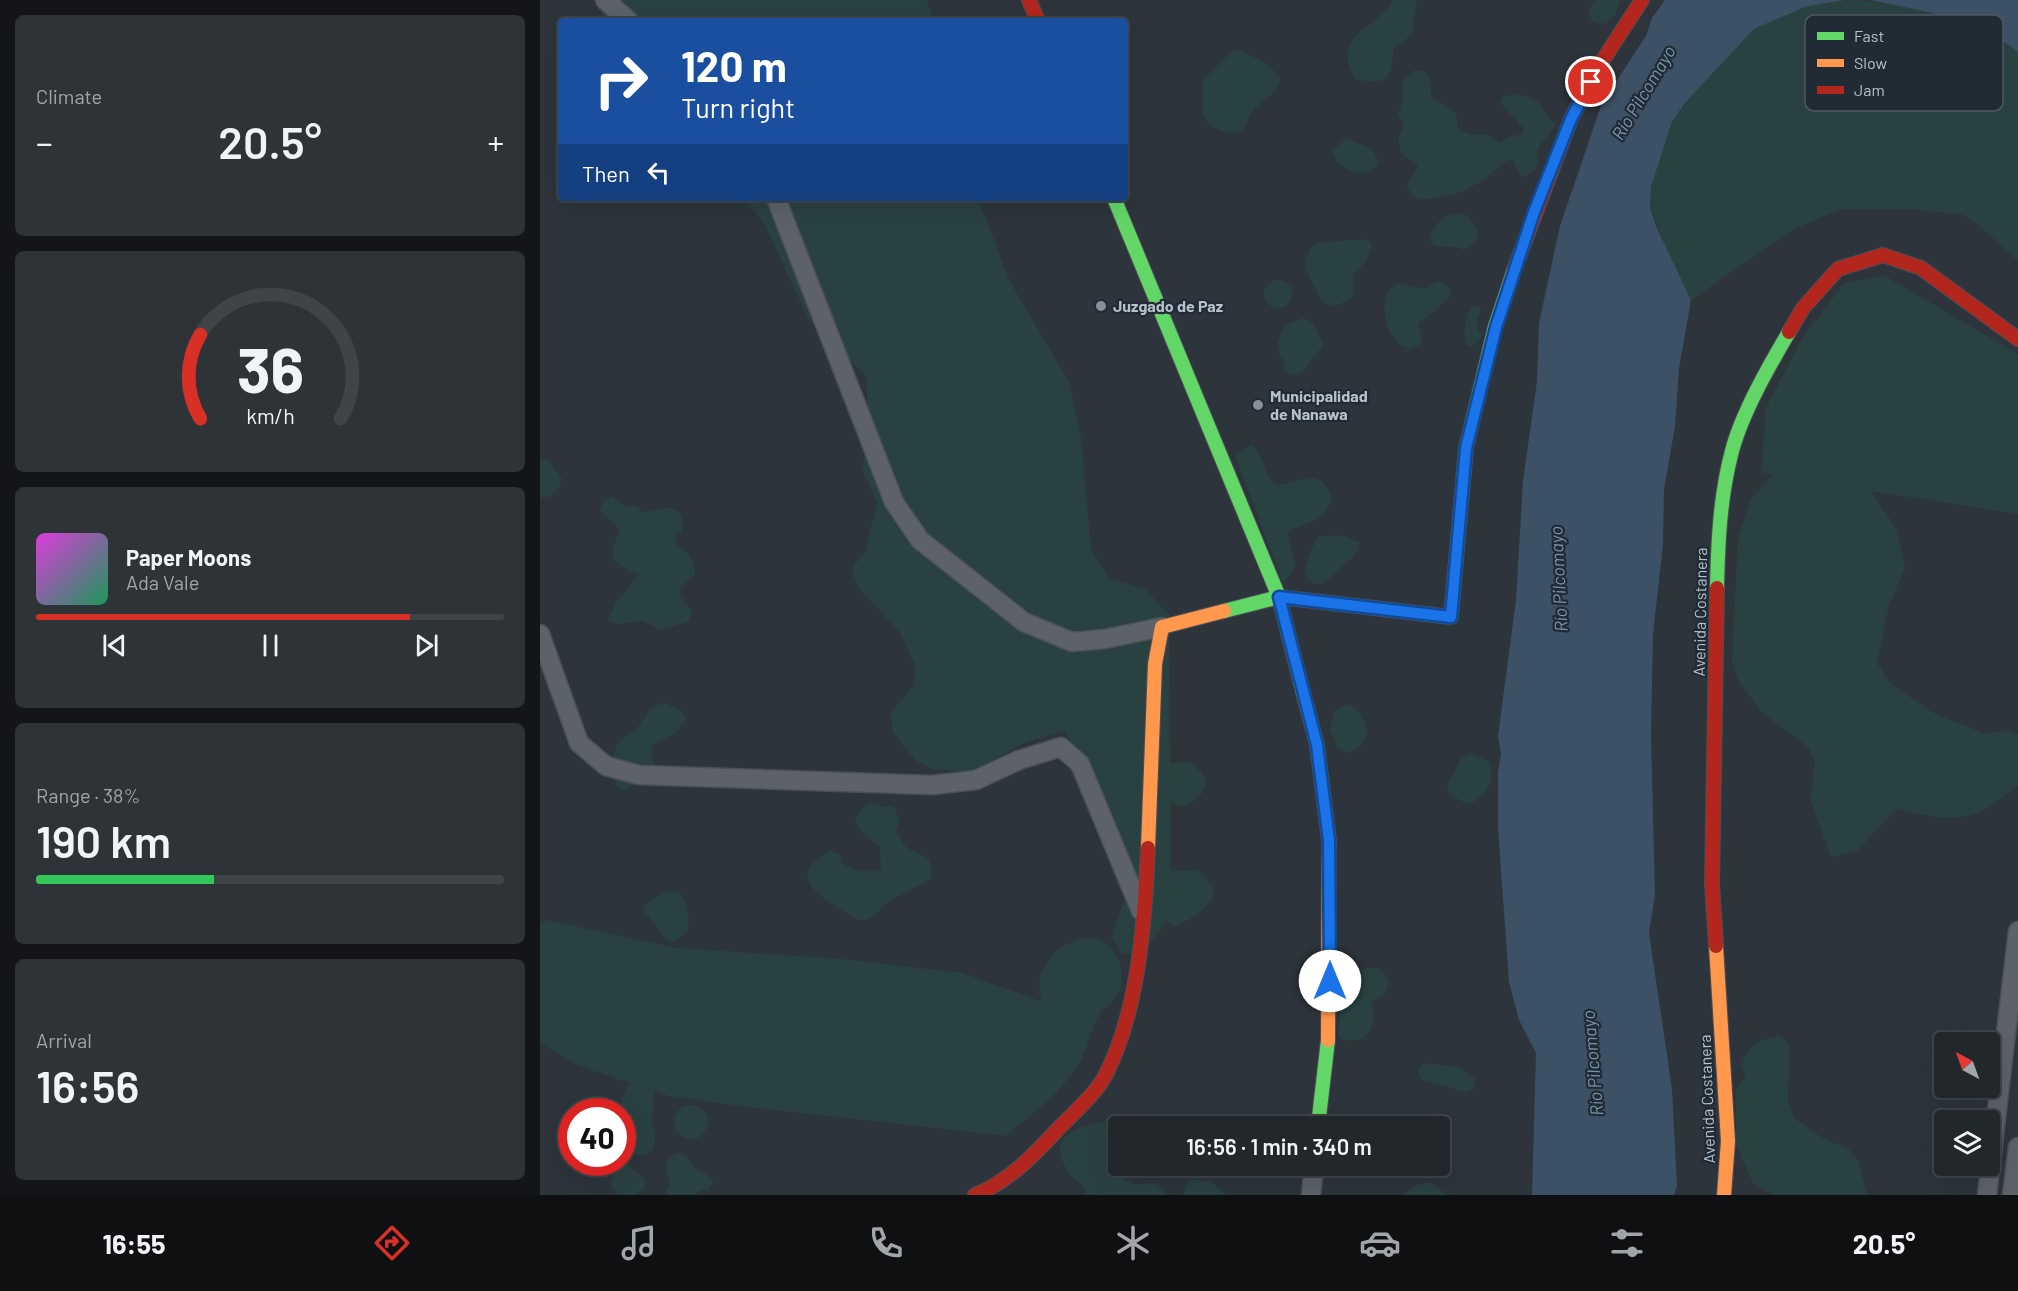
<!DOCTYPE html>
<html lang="en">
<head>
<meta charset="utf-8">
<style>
  body { margin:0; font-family:Barlow,sans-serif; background:#2e3338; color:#f1f3f6; height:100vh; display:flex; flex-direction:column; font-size:22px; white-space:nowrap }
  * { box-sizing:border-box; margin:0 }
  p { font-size:20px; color:#a2a5a9 }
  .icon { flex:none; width:33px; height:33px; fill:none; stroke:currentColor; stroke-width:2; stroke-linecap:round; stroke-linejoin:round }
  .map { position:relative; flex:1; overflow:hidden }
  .side { display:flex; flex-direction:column; gap:15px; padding:15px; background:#131518; width:540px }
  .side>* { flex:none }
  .top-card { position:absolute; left:18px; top:18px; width:570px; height:183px; border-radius:6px; box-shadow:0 6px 24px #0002,0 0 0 2px #3f4448; background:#1a4fa0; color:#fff; overflow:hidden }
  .needle { width:39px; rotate:319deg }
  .controls { position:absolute; left:1394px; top:1032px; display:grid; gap:12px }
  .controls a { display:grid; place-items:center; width:66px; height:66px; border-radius:6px; background:#22272c; box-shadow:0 6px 24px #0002,0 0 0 2px #3f4448; font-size:30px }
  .speed { position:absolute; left:18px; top:1098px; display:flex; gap:12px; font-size:30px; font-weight:700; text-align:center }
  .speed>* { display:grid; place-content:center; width:78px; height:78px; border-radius:50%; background:#22272c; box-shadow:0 6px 24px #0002,0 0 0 2px #3f4448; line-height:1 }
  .speed .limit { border:9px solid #d22; background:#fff; color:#111 }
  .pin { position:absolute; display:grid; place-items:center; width:51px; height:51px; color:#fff; margin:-26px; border:3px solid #fff; border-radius:50%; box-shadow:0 2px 6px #0007 }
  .me { position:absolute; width:66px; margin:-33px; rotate:0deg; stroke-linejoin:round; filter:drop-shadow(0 0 4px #0008) }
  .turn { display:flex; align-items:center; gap:21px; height:126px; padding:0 24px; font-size:27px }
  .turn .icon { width:78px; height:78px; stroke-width:2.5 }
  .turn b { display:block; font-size:42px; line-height:51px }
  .then { display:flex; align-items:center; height:57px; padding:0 24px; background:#0003; gap:12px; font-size:22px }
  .big { font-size:45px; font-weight:600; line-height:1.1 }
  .side .card { flex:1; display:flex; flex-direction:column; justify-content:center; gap:9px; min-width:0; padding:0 21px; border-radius:9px; background:#2e3338 }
  .side .dial { align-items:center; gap:0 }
  .dial svg { height:156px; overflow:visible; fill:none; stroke:#3f4448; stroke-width:7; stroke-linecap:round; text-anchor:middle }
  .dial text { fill:#f1f3f6; stroke:none }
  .song { display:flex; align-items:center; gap:18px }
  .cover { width:72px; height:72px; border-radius:9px; background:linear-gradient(135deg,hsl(300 70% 55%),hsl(150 70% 35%)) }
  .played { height:6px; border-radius:3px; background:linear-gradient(90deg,#d93025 80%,#3f4448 80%) }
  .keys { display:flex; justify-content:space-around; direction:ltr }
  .heat { display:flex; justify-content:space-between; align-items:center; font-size:33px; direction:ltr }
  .charge { height:9px; border-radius:4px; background:linear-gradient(90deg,#34c759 38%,#3f4448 0) }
  .trip { position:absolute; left:568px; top:1116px; width:342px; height:60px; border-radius:6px; background:#22272c; box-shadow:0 6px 24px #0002,0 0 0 2px #3f4448; font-weight:600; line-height:60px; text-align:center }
  .dock { display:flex; height:96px; justify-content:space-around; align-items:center; background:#0e1012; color:#a2a5a9 }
  .dock .icon { width:42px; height:42px }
  .dock .selected { color:#d93025 }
  .dock b { font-size:27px; color:#f1f3f6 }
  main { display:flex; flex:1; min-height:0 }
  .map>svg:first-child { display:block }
  .green { fill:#2a4142 }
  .water { fill:#3c5165 }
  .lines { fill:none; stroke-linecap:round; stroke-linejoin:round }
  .street-casing { stroke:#4b5055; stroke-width:21 }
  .fast-casing { stroke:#4b5055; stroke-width:16 }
  .slow-casing { stroke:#4b5055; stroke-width:16 }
  .jam-casing { stroke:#4b5055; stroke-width:16 }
  .street { stroke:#5d6269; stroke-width:18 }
  .fast { stroke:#63d668; stroke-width:14 }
  .slow { stroke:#ff974d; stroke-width:14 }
  .jam { stroke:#b3261e; stroke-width:14 }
  .route-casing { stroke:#114b97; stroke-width:15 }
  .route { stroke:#1a73e8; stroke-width:10 }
  .poi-dot { fill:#879099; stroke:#202b36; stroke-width:2 }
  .labels { text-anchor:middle; stroke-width:4.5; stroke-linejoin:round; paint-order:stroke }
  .poi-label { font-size:16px; font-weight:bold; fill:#b8c1cb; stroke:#202b36; text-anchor:start }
  .street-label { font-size:16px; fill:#b8c1cb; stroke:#202b36 }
  .water-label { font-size:18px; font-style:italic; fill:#7995ad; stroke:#202b36 }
  .key { fill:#202b36; stroke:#4e5863; stroke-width:1.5 }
  .key-label { font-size:16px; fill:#b8c1cb }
</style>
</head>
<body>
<main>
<section class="side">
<div class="card"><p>Climate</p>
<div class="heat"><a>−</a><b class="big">20.5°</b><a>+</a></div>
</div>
<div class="card dial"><svg viewBox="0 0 100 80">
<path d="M14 69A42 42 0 1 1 86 69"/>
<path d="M14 69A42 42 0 0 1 14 26" stroke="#d93025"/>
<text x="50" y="56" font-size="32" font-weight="700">36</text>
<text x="50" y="72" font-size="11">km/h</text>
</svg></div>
<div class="card">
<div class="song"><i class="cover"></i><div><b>Paper Moons</b><p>Ada Vale</p></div></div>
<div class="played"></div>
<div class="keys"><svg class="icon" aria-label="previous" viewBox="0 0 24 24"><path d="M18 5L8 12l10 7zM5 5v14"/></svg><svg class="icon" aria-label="pause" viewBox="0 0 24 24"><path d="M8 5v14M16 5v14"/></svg><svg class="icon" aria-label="next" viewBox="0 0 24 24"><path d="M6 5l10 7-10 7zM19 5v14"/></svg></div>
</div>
<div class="card"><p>Range · 38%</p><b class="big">190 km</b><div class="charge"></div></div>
<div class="card"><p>Arrival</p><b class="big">16:56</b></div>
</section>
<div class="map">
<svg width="1478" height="1195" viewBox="0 0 1478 1195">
  <rect width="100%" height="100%" fill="#2d343b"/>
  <path class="green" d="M55,0H387L394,21H66Z
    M853,0H877L872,34L853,49C853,81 845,86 815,79C788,32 839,30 853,0Z
    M1055,0H1080L1075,15L1064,25L1051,20L1049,9Z
    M1305,0C1363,0 1431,15 1478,52V261L1441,227L1424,215L1370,209H1302L1254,229L1151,300L1131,261L1110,207L1111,187L1132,122L1144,104L1214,29L1265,7Z
    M701,50L729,65L741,79C736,96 720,100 711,114C707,119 708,125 702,130C690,138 667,128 663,114C661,104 664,92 662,81L692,51Z
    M875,70L884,71L890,80L892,99L909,107L916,114L918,128L930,135H948L960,143L968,137L982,134L984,129L962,105L960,101L963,97L977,93L1000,102L1006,115L1016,125L997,150L998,160L996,169L982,178L973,161L968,160C944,180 926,195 895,198C880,200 874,203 867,185L878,166L862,154L858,140L863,126L858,114L863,101V81Z
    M808,138L832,150L839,162C832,184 793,169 792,150Z
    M203,198H438L469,280L529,382L541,437L551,549L570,579L605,589L629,615L630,763H653L666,779C666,793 654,805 639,806L630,801V871L657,870L672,885L674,895C666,910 651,920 635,926L626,922L602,953L583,954L572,939C574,926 588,894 587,887C584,828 554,780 525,731L486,742L432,772L393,769L376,761L353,732L350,713L374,685L375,666L360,633L317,586L312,568L325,552L337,503L322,469L329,433L326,376L268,318L225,225Z
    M918,213L928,216L937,229C939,238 932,248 923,250C913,244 903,250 892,244L890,235C897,223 903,214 918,213Z
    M825,239L832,244C829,259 823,265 813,275L814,293L809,300L792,307C781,302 779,296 774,286C764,266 760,264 775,243Z
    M1345,276L1478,354V514L1331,491L1357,530L1365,568L1349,605L1337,663L1351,684L1395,714L1444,733L1468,731L1478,734V784C1433,827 1413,821 1356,809L1318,850L1291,857L1270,799L1275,762L1268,747L1221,712L1197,678L1192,661L1198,538L1211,499L1233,475L1221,472L1226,408L1261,340L1304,283Z
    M724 294a14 14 0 1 1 28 0a14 14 0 1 1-28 0Z
    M897,281L910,288V297C900,304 887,319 878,323L882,337L879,345L870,349C848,344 840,314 847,293L858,283L885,289Z
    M933,306H938L941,310L936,325L942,337L931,347L927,345C922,333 925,315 933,306Z
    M763,318L773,323L783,345L762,373L749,375L743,368L745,363C733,348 739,342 744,326Z
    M712,444C724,456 724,473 735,485C761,484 777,464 792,495C786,526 768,517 748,533C750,559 766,559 743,583L695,455Z
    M0,458L10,462L22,479C19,490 12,499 0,498Z
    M72,496L87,507L97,506L103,513C121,509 145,498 142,530L135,536L137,545C148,554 156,559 155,575L140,587V596L152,612L148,622L121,630L103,621L76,624L68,620L75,603L100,574L88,571L73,559L72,549L79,532L76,524L60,511L63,501Z
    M802,535L820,543C816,557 808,560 799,569C787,582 775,595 764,571L774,543L780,536Z
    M125,703L142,711L147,719L135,733L111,746L114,764L109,772L85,790L77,786C69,772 70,750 83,738C87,734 94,731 98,727C108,715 108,706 125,703Z
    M810,704L821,713L828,732L822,745L810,753L797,748L790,729L795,710Z
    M930,754L949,761C956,780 946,799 927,804L910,795L907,785L921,758Z
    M336,803L343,807L353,806C359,815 360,821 356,832L366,847L390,860L392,878C379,887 363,892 350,901C341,907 336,918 325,920C315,921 307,913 300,909C272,892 248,871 291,851L300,855L303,864C316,870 328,874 341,869L340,848L319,829L315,819L326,805Z
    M137,891C148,899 150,918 148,930L135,941L127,940L103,910C109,897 124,892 137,891Z
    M6,920L137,948L303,959L422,973L501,1001C501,992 497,982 501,974C515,934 573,921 581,969C586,998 570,999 559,1015C551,1028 549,1044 542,1058C525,1090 494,1113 466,1136L199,1106L129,1096L113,1090C116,1100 113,1104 112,1114C110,1127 126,1151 101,1156L83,1147L81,1099L90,1083L37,1065L0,1042V923Z
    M839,968L849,981L844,995L831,1001C835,1016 835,1028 823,1039L805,1041L798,1036C801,1015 800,982 820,969Z
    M1240,1036L1250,1045L1248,1100L1254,1118L1281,1137L1309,1149L1318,1161L1327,1195H1233L1213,1183L1196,1144V1089L1206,1077L1201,1066C1210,1043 1216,1041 1240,1036Z
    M889,1063L920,1068L935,1079L934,1088L926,1092L882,1080L878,1071L884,1064Z
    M134 1122a17 17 0 1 1 34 0a17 17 0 1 1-34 0Z
    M569,1121L575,1127C573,1133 569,1140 569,1146C567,1159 582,1183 596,1184C602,1185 609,1182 616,1183L628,1195H544L546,1190C541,1184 534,1180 530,1174C502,1136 537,1127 569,1121Z
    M138,1153L147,1156C154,1175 164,1168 173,1181L169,1189L159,1191L155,1195H126C126,1192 128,1189 129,1186C131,1176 122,1171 129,1157Z
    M86,1163L105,1179L104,1188L95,1195H78L71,1185C72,1176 76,1165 86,1163Z
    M656,1179L673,1183L687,1195H643L647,1183Z
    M891,1182L907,1195H863L874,1185Z"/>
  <path class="water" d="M1125,0H1305L1265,7L1214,29L1144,104L1132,122L1111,187L1110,207L1116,226L1151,300L1139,368L1135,427L1124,489L1123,544L1113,634L1111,734L1115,895L1109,933L1132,1089L1137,1186L1134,1195H992L996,1053L979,1020L969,982L958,827V772L961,754L958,736L976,600L983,481L997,381L999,323L1020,226L1062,103L1106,36L1112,18Z
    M1330,0H1478V52C1435,18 1382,11 1330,0Z"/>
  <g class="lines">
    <g class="street-casing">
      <path id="street" d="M65,0L89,21
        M236,198L354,502L380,540L484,622L532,642L565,639L622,627
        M0,634L39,743L66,766L99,775L392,785L436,780L479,760L521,747L540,764L601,911
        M771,1195L774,1166
        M1447,1195L1478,931
        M1472,1195L1478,1147"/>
    </g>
    <g class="fast-casing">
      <path id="fast" d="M574,198L739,597L763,692
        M1177,588C1178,542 1180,496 1192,451C1202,413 1229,366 1249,332
        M684,611L739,597L911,617L926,448L955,327L974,270
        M778,1126L788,1040"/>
    </g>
    <g class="slow-casing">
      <path id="slow" d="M763,692L777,745L789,840L788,1040
        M608,848L615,664L622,627L684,611
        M1176,946L1188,1141L1184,1195"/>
    </g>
    <g class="jam-casing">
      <path id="jam" d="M489,0L498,21
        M974,270L1031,119L1061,63L1102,0
        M1249,332L1263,308L1298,269L1343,255L1381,268L1478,339
        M1176,946L1172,884L1177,588
        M435,1195C468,1182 493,1156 517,1130C532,1114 555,1095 565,1076C599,1011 605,919 608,848"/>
    </g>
    <use href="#street" class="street"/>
    <use href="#fast" class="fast"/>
    <use href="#slow" class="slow"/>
    <use href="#jam" class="jam"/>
  </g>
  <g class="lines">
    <g class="route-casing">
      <path id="route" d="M790,981L789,840L777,745L739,597L911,617L926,448L956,327L994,212L1031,119L1051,82"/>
    </g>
    <use href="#route" class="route"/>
  </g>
  <g class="poi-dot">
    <circle cx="561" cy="306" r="6"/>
    <circle cx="718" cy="405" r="6"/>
  </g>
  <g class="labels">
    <g class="poi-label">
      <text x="573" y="312">Juzgado de Paz</text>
      <text x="730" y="402">Municipalidad<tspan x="730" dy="18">de Nanawa</tspan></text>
    </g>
    <g class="street-label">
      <text transform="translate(1160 612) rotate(-89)" y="6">Avenida Costanera</text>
      <text transform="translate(1167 1099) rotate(-92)" y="6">Avenida Costanera</text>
    </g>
    <g class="water-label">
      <text transform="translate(1104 93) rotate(-59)" y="6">Río Pilcomayo</text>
      <text transform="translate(1019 579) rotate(-93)" y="6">Río Pilcomayo</text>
      <text transform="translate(1053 1063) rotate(-95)" y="6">Río Pilcomayo</text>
    </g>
  </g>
  <rect x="1265" y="15" width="198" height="96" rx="9" class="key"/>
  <rect x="1277" y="32" width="27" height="8" fill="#63d668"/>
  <rect x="1277" y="59" width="27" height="8" fill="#ff974d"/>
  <rect x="1277" y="86" width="27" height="8" fill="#b3261e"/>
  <g class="key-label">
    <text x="1314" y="42">Fast</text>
    <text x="1314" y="69">Slow</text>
    <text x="1314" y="96">Jam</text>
  </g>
</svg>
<div class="controls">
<a><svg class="needle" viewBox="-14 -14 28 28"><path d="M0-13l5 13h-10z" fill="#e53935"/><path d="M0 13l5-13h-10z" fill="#a2a5a9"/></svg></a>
<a><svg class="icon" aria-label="layers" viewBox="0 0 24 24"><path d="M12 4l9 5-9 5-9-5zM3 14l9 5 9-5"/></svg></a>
</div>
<div class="speed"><div class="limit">40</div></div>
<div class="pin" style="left:1051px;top:82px;background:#d93025"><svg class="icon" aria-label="arrive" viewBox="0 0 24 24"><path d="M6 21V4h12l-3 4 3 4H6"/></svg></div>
<svg class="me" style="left:790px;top:981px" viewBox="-20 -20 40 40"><circle r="19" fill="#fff"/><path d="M0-13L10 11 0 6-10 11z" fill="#1a73e8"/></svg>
<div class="trip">16:56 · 1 min · 340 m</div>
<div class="top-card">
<div class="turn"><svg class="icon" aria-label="right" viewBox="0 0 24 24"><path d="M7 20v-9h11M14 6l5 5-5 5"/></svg><div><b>120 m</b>Turn right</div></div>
<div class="then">Then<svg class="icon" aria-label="left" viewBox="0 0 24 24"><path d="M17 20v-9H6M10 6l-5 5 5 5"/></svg></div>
</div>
</div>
</main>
<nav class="dock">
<b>16:55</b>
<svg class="icon selected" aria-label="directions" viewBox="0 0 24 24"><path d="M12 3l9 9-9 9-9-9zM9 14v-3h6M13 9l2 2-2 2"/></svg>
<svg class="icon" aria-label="music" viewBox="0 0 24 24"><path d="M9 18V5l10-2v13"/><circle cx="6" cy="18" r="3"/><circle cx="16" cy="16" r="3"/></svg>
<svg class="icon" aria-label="phone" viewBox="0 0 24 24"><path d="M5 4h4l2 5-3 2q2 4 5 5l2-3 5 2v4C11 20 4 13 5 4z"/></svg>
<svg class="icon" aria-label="climate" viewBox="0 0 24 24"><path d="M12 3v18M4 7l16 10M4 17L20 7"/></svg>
<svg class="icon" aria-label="car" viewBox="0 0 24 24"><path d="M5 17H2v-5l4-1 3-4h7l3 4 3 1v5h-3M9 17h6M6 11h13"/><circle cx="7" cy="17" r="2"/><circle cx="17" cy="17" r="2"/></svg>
<svg class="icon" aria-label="filters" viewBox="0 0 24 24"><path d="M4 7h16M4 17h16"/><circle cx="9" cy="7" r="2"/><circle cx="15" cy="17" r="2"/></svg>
<b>20.5°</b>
</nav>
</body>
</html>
